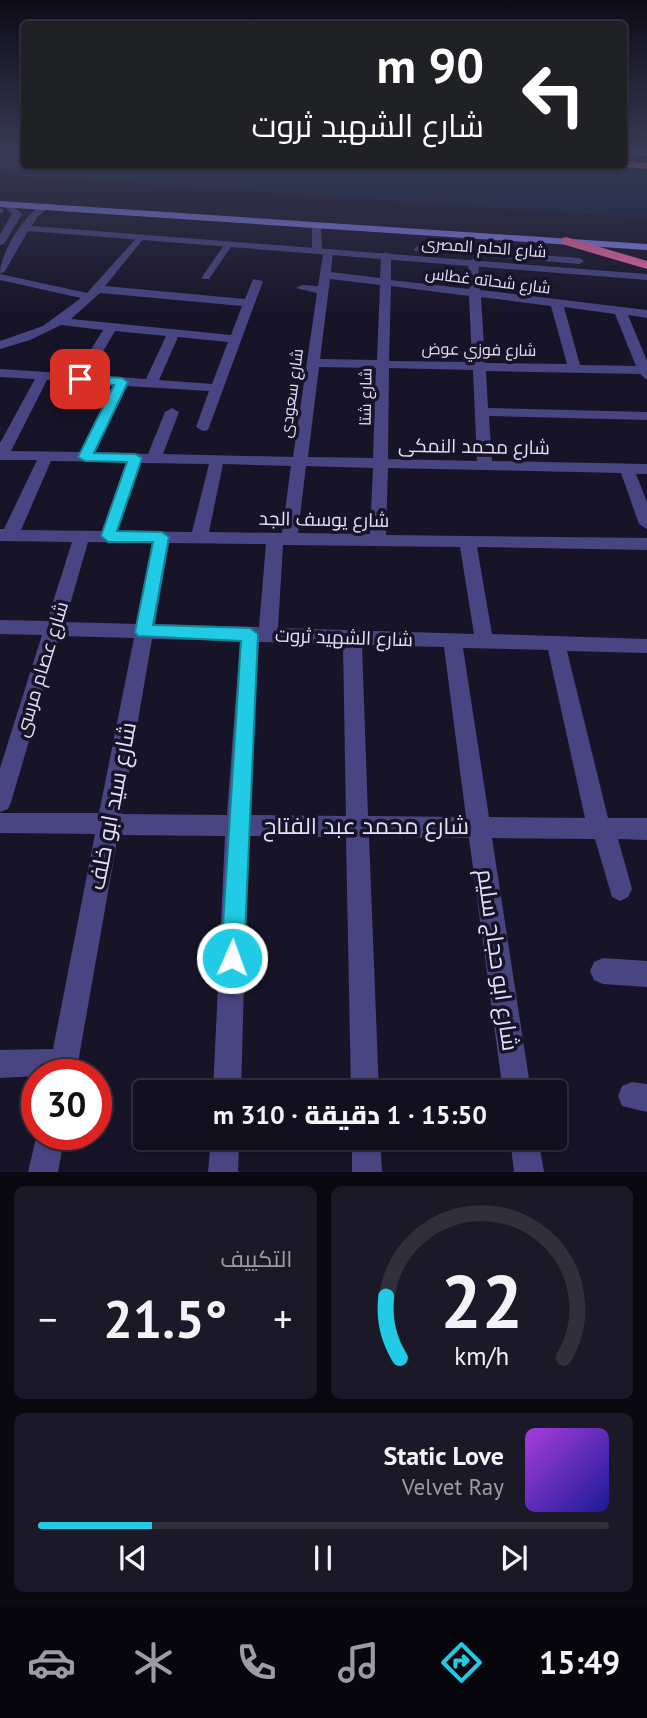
<!DOCTYPE html>
<html lang="ar">
<head>
<meta charset="utf-8">
<style>
  body { margin:0; font-family:"PT Sans",Cairo,sans-serif; background:#1b1827; color:#f1f3f6; direction:rtl; height:100vh; display:flex; flex-direction:column; font-size:26px; white-space:nowrap }
  * { box-sizing:border-box; margin:0 }
  p { font-size:23px; color:#9c9ca4 }
  .icon { flex:none; width:38px; height:38px; fill:none; stroke:currentColor; stroke-width:2; stroke-linecap:round; stroke-linejoin:round }
  .map { position:relative; height:1172px; overflow:hidden; direction:ltr }
  .side { display:flex; flex-direction:column; gap:14px; padding:14px; background:#0a0810; flex:1 }
  .side>* { flex:none }
  .hud { position:absolute; left:21px; top:21px; width:606px; height:147px; border-radius:7px; box-shadow:0 2px 5px #0004,0 0 0 2px #312f3c; direction:rtl; background:#202124; color:#fff; overflow:hidden }
  .speed { position:absolute; left:21px; top:1059px; display:flex; gap:14px; font-size:35px; font-weight:700; text-align:center }
  .speed>* { display:grid; place-content:center; width:91px; height:91px; border-radius:50%; background:#120f1e; box-shadow:0 2px 5px #0004,0 0 0 2px #312f3c; line-height:1 }
  .speed .limit { border:10px solid #d22; background:#fff; color:#111 }
  .pin { position:absolute; display:grid; place-items:center; width:60px; height:60px; color:#fff; margin:-30px; border-radius:14px; box-shadow:0 4px 10px #0006 }
  .me { position:absolute; width:77px; margin:-38px; rotate:2deg; stroke-linejoin:round; filter:drop-shadow(0 0 5px #0008) }
  .turn { display:flex; align-items:center; gap:24px; height:147px; padding:0 28px; font-size:32px }
  .turn .icon { width:91px; height:91px; stroke-width:2.5 }
  .turn b { display:block; font-size:49px; line-height:60px }
  .big { font-size:52px; font-weight:800; line-height:1.1 }
  .side .widget { flex:1; display:flex; flex-direction:column; justify-content:center; gap:10px; min-width:0; padding:0 24px; border-radius:10px; background:#1b1827 }
  .side .dial { align-items:center; gap:0 }
  .dial svg { height:182px; overflow:visible; fill:none; stroke:#312f3c; stroke-width:7; stroke-linecap:round; text-anchor:middle }
  .dial text { fill:#f1f3f6; stroke:none }
  .song { display:flex; align-items:center; gap:21px }
  .cover { width:84px; height:84px; border-radius:10px; background:linear-gradient(135deg,hsl(280 70% 55%),hsl(240 70% 35%)) }
  .played { height:7px; border-radius:4px; background:linear-gradient(90deg,#21cbe5 20%,#312f3c 20%) }
  .keys { display:flex; justify-content:space-around; direction:ltr }
  .heat { display:flex; justify-content:space-between; align-items:center; font-size:38px; direction:ltr }
  .side .tiles { flex:1; display:grid; gap:14px; grid-template-columns:1fr 1fr }
  .widget:last-child { grid-column:span 2 }
  .trip { position:absolute; left:133px; top:1080px; width:434px; height:70px; border-radius:7px; background:#120f1e; box-shadow:0 2px 5px #0004,0 0 0 2px #312f3c; font-weight:800; line-height:70px; text-align:center; direction:rtl }
  .dock { display:flex; height:112px; justify-content:space-around; align-items:center; background:#07060c; color:#9c9ca4 }
  .dock .icon { width:49px; height:49px }
  .dock .selected { color:#21cbe5 }
  .dock b { font-size:32px; color:#f1f3f6 }
  .map>svg:first-child { display:block }
  .water { fill:#122243 }
  .lines { fill:none; stroke-linecap:round; stroke-linejoin:round }
  .service { fill:#494482; fill-rule:evenodd }
  .minor { fill:#494482; fill-rule:evenodd }
  .tertiary { fill:#494482; fill-rule:evenodd }
  .secondary { fill:#8781f0; fill-rule:evenodd }
  .primary { fill:#c473ee; fill-rule:evenodd }
  .motorway { fill:#ed68a4; fill-rule:evenodd }
  .route { fill:#21cbe5; stroke:#158495; stroke-width:2 }
  .labels { text-anchor:middle; stroke-width:7; stroke-linejoin:round; paint-order:stroke }
  .far-street-label { font-size:16px; fill:#e3dffb; stroke:#181428 }
  .street-label { font-size:19px; fill:#e3dffb; stroke:#181428 }
  .near-street-label { font-size:23px; fill:#e3dffb; stroke:#181428 }
</style>
</head>
<body>
<div class="map">
<svg width="647" height="1172" viewBox="0 0 647 1172">
  <rect width="100%" height="100%" fill="#181428"/>
  <path class="water" d="M0,149H24V164H526L647,172V218L0,174Z"/>
  <g class="lines">
    <path class="service" d="M0,208L4,210L3,213H0Z
      M226,242L233,244L209,279H203L202,277Z
      M418,246L580,258L584,261L580,264L415,251L414,249Z"/>
    <path class="minor" d="M312,223L321,225L322,250L317,253L312,250Z
      M140,234L145,237L105,286L245,299L253,279L263,281L208,430L203,431L196,427L209,391L127,386L95,452L148,454L165,412L172,408L179,412L163,454L293,457L317,293L296,288L302,285L318,286L324,249L333,251L331,272L380,278L381,255L386,252L391,255V280L469,289L468,262L473,259L478,262L480,290L647,310V318L628,315L647,361V380L640,374L486,371L488,408L647,412V420L489,416L492,461L647,464V474H636L647,502V529L639,524L621,473L388,468L386,535L647,538V550L477,547L492,634L647,639V653L567,651L608,818H647V840L618,839L632,889L628,897L620,901L612,897L595,839L492,838L531,1092H503L469,838L369,837L379,1092H351L346,837L248,836L241,1092H213L225,836L118,835L76,1074L0,1078V1050L53,1049L95,834L0,833V813H99L134,638L60,636L11,802L8,809L0,812V768L42,635L0,634V620L47,621L72,542L0,541V529H4L37,460H0V443L35,379L0,377V369L76,374L103,330L61,325L30,340L0,349V341L43,326L81,298L0,280V274L87,293ZM330,279L380,285L377,360L320,359ZM391,286L469,296L472,362L389,361ZM100,293L242,306L231,335L71,319ZM481,297L551,306L567,364L485,363ZM564,307L615,314L636,366L580,365ZM115,331L166,336L146,379L89,375ZM178,337L228,342L212,384L159,380ZM319,367L376,368L373,458L308,457ZM389,368L473,370L477,461L388,459ZM47,380L114,385L80,452L11,451ZM51,461L126,462L102,531L21,530ZM141,463L209,464L192,532L118,531ZM223,464L291,466L282,533L209,532ZM306,466L373,468L370,534L298,533ZM88,542L153,543L137,624L65,622ZM169,543L266,544L259,627L155,624ZM283,545L460,547L474,634L278,628ZM152,639L240,641L227,815L122,814ZM259,642L343,644L346,816L249,815ZM362,645L444,647L466,817L368,816ZM463,648L548,650L585,818L489,817Z
      M603,958L647,961V987L603,984L594,980L590,971L594,962Z
      M632,1082L647,1084V1112L622,1106L618,1096L622,1086Z
      M37,1134H65L58,1172H28Z
      M211,1138H239L238,1172H208Z
      M352,1138H380L382,1172H352Z
      M510,1138H538L544,1172H514Z"/>
    <path class="tertiary" d="M3,202H9L22,214L4,244L0,245V234L12,214L3,206Z
      M46,203L51,206L37,217L32,226L647,274V280L28,231L5,271L0,274C0,252 26,211 46,203Z"/>
    <path class="secondary" d="M0,201L647,244V250L0,207Z"/>
    <path class="primary" d="M623,149L647,150V156L623,155Z"/>
    <path class="motorway" d="M623,161L647,163V169L619,166Z
      M566,237L647,261V269L562,244V238Z"/>
  </g>
  <linearGradient id="sky" x2="0" y2="1"><stop stop-color="#0d0b16"/><stop offset="0.48" stop-color="#373a53"/><stop offset="1" stop-color="#373a53" stop-opacity="0"/></linearGradient>
  <rect width="647" height="313" fill="url(#sky)"/>
  <path class="route" d="M80,375L122,378L128,382L94,453L135,454L142,458L117,531L162,532L169,537L153,625L250,628L258,634L244,958L240,967L232,970L224,967L221,958L241,641L138,636L135,632L153,542H108L101,536L127,462L85,461L78,457L114,385L76,381L74,379Z"/>
  <g class="labels">
    <g class="far-street-label">
      <text transform="translate(484 247) rotate(4)" y="6">شارع الحلم المصرى</text>
      <text transform="translate(488 280) rotate(7)" y="6">شارع شحاته غطاس</text>
      <text transform="translate(479 349) rotate(1)" y="6">شارع فوزي عوض</text>
      <text transform="translate(291 393) rotate(-82)" y="6">شارع سعودى</text>
      <text transform="translate(365 397) rotate(-89)" y="6">شارع شتا</text>
    </g>
    <g class="street-label">
      <text transform="translate(474 446) rotate(1)" y="7">شارع محمد النمكى</text>
      <text transform="translate(324 519) rotate(1)" y="7">شارع يوسف الجد</text>
      <text transform="translate(344 637) rotate(2)" y="7">شارع الشهيد ثروت</text>
      <text transform="translate(41 669) rotate(-73)" y="7">شارع عصام مرسى</text>
    </g>
    <g class="near-street-label">
      <text transform="translate(112 806) rotate(-79)" y="8">شارع سيد ابو خلف</text>
      <text x="366" y="834">شارع محمد عبد الفتاح</text>
      <text transform="translate(498 960) rotate(82)" y="8">شارع ابو حجاج سليم</text>
    </g>
  </g>
</svg>
<div class="speed"><div class="limit">30</div></div>
<div class="pin" style="left:80px;top:379px;background:#d93025"><svg class="icon" aria-label="arrive" viewBox="0 0 24 24"><path d="M6 21V4h12l-3 4 3 4H6"/></svg></div>
<svg class="me" style="left:232px;top:958px" viewBox="-20 -20 40 40"><circle r="17" fill="#21cbe5" stroke="#fff" stroke-width="3"/><path d="M0-11L8 9 0 5-8 9z" fill="#fff"/></svg>
<div class="trip">15:50 · 1 دقيقة · 310 m</div>
<div class="hud">
<div class="turn"><svg class="icon" aria-label="left" viewBox="0 0 24 24"><path d="M17 20v-9H6M10 6l-5 5 5 5"/></svg><div><b>90 m</b>شارع الشهيد ثروت</div></div>
</div>
</div>
<section class="side">
<div class="tiles">
<div class="widget dial"><svg viewBox="0 0 100 80">
<path d="M14 69A42 42 0 1 1 86 69"/>
<path d="M14 69A42 42 0 0 1 8 42" stroke="#21cbe5"/>
<text x="50" y="56" font-size="32" font-weight="700">22</text>
<text x="50" y="72" font-size="11">km/h</text>
</svg></div>
<div class="widget"><p>التكييف</p>
<div class="heat"><a>−</a><b class="big">21.5°</b><a>+</a></div>
</div>
<div class="widget">
<div class="song"><i class="cover"></i><div><b>Static Love</b><p>Velvet Ray</p></div></div>
<div class="played"></div>
<div class="keys"><svg class="icon" aria-label="previous" viewBox="0 0 24 24"><path d="M18 5L8 12l10 7zM5 5v14"/></svg><svg class="icon" aria-label="pause" viewBox="0 0 24 24"><path d="M8 5v14M16 5v14"/></svg><svg class="icon" aria-label="next" viewBox="0 0 24 24"><path d="M6 5l10 7-10 7zM19 5v14"/></svg></div>
</div>
</div>
</section>
<nav class="dock">
<b>15:49</b>
<svg class="icon selected" aria-label="directions" viewBox="0 0 24 24"><path d="M12 3l9 9-9 9-9-9zM9 14v-3h6M13 9l2 2-2 2"/></svg>
<svg class="icon" aria-label="music" viewBox="0 0 24 24"><path d="M9 18V5l10-2v13"/><circle cx="6" cy="18" r="3"/><circle cx="16" cy="16" r="3"/></svg>
<svg class="icon" aria-label="phone" viewBox="0 0 24 24"><path d="M5 4h4l2 5-3 2q2 4 5 5l2-3 5 2v4C11 20 4 13 5 4z"/></svg>
<svg class="icon" aria-label="climate" viewBox="0 0 24 24"><path d="M12 3v18M4 7l16 10M4 17L20 7"/></svg>
<svg class="icon" aria-label="car" viewBox="0 0 24 24"><path d="M5 17H2v-5l4-1 3-4h7l3 4 3 1v5h-3M9 17h6M6 11h13"/><circle cx="7" cy="17" r="2"/><circle cx="17" cy="17" r="2"/></svg>
</nav>
</body>
</html>
